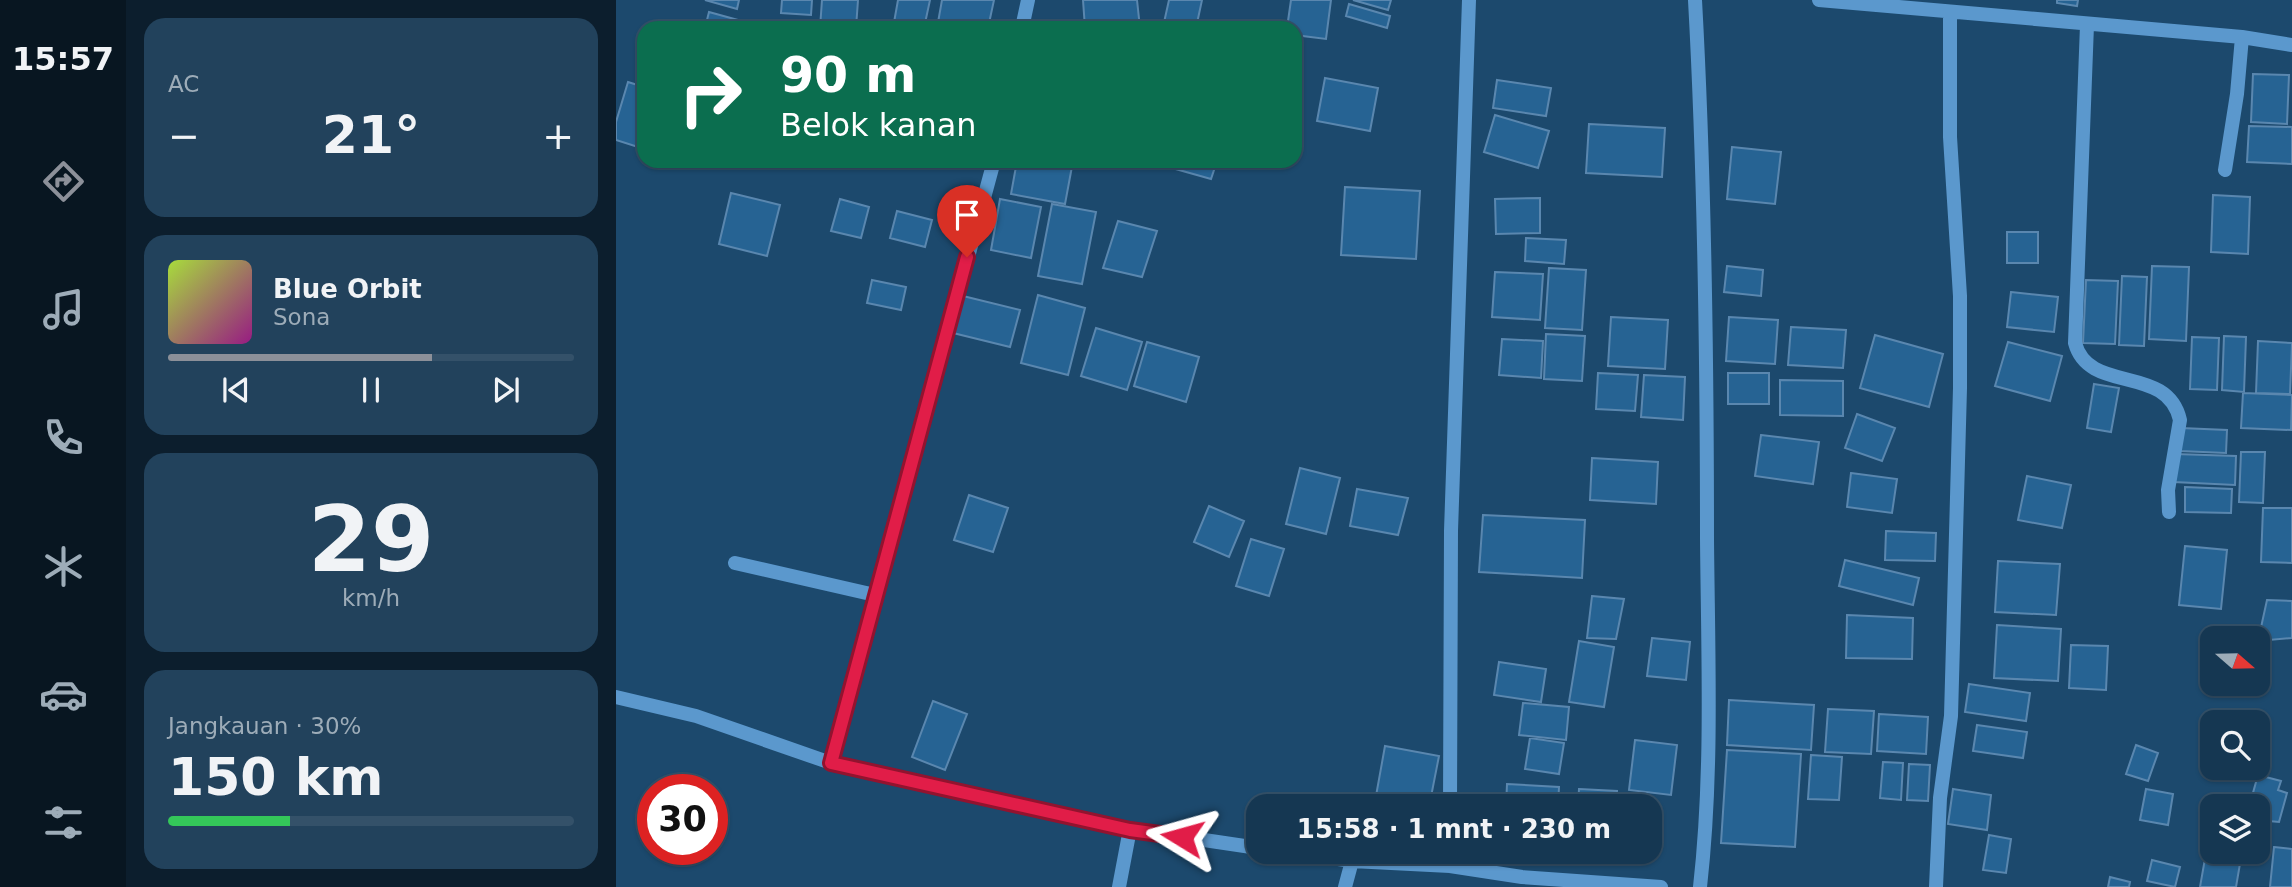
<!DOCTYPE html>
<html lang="id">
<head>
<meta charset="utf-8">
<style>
  body { margin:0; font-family:"DejaVu Sans",sans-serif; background:#22425c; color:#f1f3f6; height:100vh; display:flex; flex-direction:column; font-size:26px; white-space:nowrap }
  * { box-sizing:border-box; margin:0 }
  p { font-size:23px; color:#9dacb8 }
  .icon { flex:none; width:38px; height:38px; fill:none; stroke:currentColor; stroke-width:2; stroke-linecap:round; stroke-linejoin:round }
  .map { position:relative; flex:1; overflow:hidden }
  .panel { display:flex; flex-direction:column; gap:18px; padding:18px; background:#0c1e2d; width:490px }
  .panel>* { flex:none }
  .hud { position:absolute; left:21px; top:21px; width:665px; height:147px; border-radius:21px; box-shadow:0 2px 5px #0004,0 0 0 2px #345169; background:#0b6e4f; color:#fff; overflow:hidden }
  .needle { width:46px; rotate:110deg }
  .buttons { position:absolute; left:1584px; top:626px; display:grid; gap:14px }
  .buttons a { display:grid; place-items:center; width:70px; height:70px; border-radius:14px; background:#153752; box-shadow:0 2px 5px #0004,0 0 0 2px #345169; font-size:35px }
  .speed { position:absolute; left:21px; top:774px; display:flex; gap:14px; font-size:35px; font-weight:700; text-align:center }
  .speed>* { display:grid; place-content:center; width:91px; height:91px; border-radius:50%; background:#153752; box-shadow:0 2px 5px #0004,0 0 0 2px #345169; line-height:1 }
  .speed .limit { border:10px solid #d22; background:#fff; color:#111 }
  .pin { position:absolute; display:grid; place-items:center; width:60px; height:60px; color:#fff; margin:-72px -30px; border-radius:50% 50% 50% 0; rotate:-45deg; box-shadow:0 0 7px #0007 }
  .pin .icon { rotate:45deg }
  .me { position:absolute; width:77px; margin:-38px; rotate:278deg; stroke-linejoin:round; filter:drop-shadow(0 0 5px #0008) }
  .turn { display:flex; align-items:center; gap:24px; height:147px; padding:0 28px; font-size:32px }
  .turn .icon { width:91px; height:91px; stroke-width:2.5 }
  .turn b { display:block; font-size:49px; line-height:60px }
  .big { font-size:52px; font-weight:700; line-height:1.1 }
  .panel .tile { flex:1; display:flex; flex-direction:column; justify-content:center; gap:10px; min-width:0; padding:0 24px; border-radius:21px; background:#22425c }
  .panel .dial { align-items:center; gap:0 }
  .dial b { font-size:91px; line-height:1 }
  .song { display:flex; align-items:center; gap:21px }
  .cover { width:84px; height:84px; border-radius:10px; background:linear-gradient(135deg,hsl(80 70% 55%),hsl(310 70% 35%)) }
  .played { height:7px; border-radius:4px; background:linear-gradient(90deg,#8c9099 65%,#345169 65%) }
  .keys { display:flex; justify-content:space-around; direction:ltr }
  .heat { display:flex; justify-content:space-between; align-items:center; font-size:38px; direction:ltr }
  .charge { height:10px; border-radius:5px; background:linear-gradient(90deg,#34c759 30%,#345169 0) }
  .trip { position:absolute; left:630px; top:794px; width:416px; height:70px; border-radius:21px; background:#153752; box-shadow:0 2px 5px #0004,0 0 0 2px #345169; font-weight:700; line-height:70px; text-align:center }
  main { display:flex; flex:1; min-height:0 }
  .tabs { display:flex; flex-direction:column; width:126px; justify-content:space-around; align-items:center; background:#081621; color:#9dacb8 }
  .tabs .icon { width:49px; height:49px }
  .tabs .selected { color:#8c9099 }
  .tabs b { font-size:32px; color:#f1f3f6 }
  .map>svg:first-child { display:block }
  .building { fill:#266393; stroke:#5a87af; stroke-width:2 }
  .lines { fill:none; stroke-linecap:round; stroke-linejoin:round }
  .minor { stroke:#5b98cd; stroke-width:14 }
  .route-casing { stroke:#92132f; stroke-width:18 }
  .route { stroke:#e11d48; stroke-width:12 }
</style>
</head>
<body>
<main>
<nav class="tabs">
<b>15:57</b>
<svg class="icon selected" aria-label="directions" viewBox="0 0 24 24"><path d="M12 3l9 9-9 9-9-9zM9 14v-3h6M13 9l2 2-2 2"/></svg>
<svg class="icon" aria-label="music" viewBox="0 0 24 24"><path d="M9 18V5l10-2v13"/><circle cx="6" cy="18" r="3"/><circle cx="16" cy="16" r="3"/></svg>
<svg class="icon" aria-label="phone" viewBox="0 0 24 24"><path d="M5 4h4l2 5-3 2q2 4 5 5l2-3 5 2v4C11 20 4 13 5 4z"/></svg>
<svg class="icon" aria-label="climate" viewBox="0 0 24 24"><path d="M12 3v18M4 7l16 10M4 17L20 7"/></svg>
<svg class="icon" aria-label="car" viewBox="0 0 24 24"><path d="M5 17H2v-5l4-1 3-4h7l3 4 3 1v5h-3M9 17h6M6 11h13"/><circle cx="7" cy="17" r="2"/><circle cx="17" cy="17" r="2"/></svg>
<svg class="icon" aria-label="filters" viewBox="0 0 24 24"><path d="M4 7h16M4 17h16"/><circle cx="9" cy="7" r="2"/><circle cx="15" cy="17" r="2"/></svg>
</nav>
<section class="panel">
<div class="tile"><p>AC</p>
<div class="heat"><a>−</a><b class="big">21°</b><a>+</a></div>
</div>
<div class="tile">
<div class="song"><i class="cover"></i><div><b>Blue Orbit</b><p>Sona</p></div></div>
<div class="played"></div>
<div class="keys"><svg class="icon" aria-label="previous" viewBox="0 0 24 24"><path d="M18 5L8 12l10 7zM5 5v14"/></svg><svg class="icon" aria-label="pause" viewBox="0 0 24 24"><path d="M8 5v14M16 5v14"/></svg><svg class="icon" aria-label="next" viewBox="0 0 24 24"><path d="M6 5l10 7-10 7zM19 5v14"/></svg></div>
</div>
<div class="tile dial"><b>29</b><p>km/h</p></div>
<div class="tile"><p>Jangkauan · 30%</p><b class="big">150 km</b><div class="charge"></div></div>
</section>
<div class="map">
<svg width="1676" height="887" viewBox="0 0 1676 887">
  <rect width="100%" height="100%" fill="#1c496d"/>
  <path class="building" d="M89,0H123L121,9Z
    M166,0H196L195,15L165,13Z
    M206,0H242L240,28H204Z
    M282,0H314L308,28H277Z
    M326,0H378L372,28H321Z
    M467,0H521L524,28H469Z
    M553,0H586L580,28L547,27Z
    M675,0H715L710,39L679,35V28H671Z
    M737,0H775L772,10Z
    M1441,0H1462L1461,6L1441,3Z
    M733,4L774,16L771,28L730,16Z
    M93,12L122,20L120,28H89Z
    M1637,74L1673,75L1671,124L1635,122Z
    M709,78L762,88L754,131L701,121Z
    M881,80L935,88L930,116L877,108Z
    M12,82L28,87V129L22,147L0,140V122Z
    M879,115L933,131L922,168L868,152Z
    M973,124L1049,128L1046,177L970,173Z
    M1633,126L1676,127V164L1631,162Z
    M1116,147L1165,152L1159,204L1111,199Z
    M97,161H119L117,167Z
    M401,161H457L449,204L395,194Z
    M551,161H601L595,179L549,166Z
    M729,187L804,191L800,259L725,255Z
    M115,193L164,205L151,256L103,244Z
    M1597,195L1634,197L1632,254L1595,252Z
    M924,198V233L880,234L879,199Z
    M224,199L253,207L245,238L215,231Z
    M384,199L425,207L415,258L375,250Z
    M436,204L480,212L466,284L422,276Z
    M281,211L316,220L309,247L274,238Z
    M502,221L541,231L526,277L487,268Z
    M1391,232H1422V263H1391Z
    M910,238L950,240L948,264L909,261Z
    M1111,266L1147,270L1145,296L1108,292Z
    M1536,266L1573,267L1570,341L1533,339Z
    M933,268L970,270L966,330L929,328Z
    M879,272L927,274L924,320L876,317Z
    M1506,276L1531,277L1528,346L1503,345Z
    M256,280L290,287L285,310L251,303Z
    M1470,280L1502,281L1499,344L1467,343Z
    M1395,292L1442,297L1438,332L1391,327Z
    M422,295L469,308L452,375L405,363Z
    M347,296L404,310L394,347L337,333Z
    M995,317L1052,320L1049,369L992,366Z
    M1113,317L1162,320L1159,364L1110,361Z
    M1175,327L1230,330L1227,368L1172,365Z
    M480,328L526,342L511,390L465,376Z
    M930,334L969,336L966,381L928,379Z
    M1259,335L1327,354L1313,407L1244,388Z
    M1608,336L1630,337L1628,392L1606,390Z
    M1576,337L1603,338L1601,390L1574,389Z
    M886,339L927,341L925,378L883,375Z
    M1642,341L1676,343L1674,394L1640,393Z
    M531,342L583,357L570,402L518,386Z
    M1392,342L1446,356L1434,401L1379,386Z
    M982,373L1022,375L1019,411L980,409Z
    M1112,373H1153V404H1112Z
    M1028,375L1069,377L1067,420L1025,417Z
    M1164,380L1227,381V416L1164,415Z
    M1478,384L1503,388L1495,432L1471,428Z
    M1627,393L1676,395L1675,430L1625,428Z
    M1241,414L1279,428L1266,461L1229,448Z
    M1565,428L1611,430L1610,453L1564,451Z
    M1145,435L1203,442L1197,484L1139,476Z
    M1625,452H1649L1647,503L1623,502Z
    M1559,454L1620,456L1619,485L1558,482Z
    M976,458L1042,462L1040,504L974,500Z
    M684,468L724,478L710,534L670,524Z
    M1235,473L1281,479L1276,513L1231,507Z
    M1411,476L1455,485L1446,528L1402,520Z
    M1569,487L1616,489L1615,513L1569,512Z
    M741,489L792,498L782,535L734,526Z
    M353,495L392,508L377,552L338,540Z
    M593,506L628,521L613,557L578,542Z
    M1647,508H1676V563L1645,562Z
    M867,515L969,520L966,578L863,572Z
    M1270,531L1320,533L1319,561L1269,560Z
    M635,539L668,549L653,596L620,586Z
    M1569,546L1611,550L1605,609L1563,605Z
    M1229,560L1303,578L1297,605L1223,586Z
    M1382,561L1444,564L1440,615L1379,612Z
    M976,596L1008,599L1000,639L971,638Z
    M1651,600L1676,601V638L1642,641Z
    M1231,615L1297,618L1296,659L1230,658Z
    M1381,625L1445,629L1442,681L1378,678Z
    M1036,638L1074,642L1070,680L1031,676Z
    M963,641L998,647L988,707L953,702Z
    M1455,645L1492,646L1490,690L1453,688Z
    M883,662L930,669L925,702L878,695Z
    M1353,684L1414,693L1410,721L1349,712Z
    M1113,700L1198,705L1195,750L1111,745Z
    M317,701L351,714L329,770L296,757Z
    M907,703L953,707L950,740L903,735Z
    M1212,709L1258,711L1255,754L1209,752Z
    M1263,714L1312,717L1310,754L1261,751Z
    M1361,725L1411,732L1407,758L1357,751Z
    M914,738L948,743L943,774L909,769Z
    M1019,740L1061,745L1055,795L1013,790Z
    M1520,745L1542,753L1532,781L1510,774Z
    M769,746L823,756L813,807H758Z
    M1111,750L1185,754L1179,847L1105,843Z
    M1195,755L1226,757L1223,800L1192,799Z
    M1267,762L1287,763L1285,800L1264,798Z
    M1293,764L1314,765L1312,801L1291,800Z
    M1642,775L1665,781L1662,790L1671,793L1663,822L1642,820V807H1633Z
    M891,784L943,787L942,807H890Z
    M963,789L1001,791L1000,807H962Z
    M1337,789L1375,795L1371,830L1332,824Z
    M1530,789L1557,794L1552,825L1524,820Z
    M1373,835L1395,839L1390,873L1367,870Z
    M1593,836H1596V852H1626L1620,887H1584Z
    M1658,847L1676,849V887H1654Z
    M1536,860L1564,867L1559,887L1531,881Z
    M1494,877L1514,882L1513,887H1492Z"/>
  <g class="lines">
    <path class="minor" d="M1079,0C1089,180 1091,359 1091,539C1092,655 1097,772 1084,887
      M1203,0L1626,37L1676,45
      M1471,25L1459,343C1473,395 1551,363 1564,420L1552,490L1553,512
      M406,28L412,0
      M1609,170L1621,94L1626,37
      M119,563L259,595
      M0,697L80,716L215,763L514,829L642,848
      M215,763L378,161
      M834,807L835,531L853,0
      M674,852L736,861L834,866L906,877L1045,887
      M503,887L514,829
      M729,887L736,861
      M1320,887L1324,798L1335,716L1344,388V296L1334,137V13"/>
  </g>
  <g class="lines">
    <g class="route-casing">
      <path id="route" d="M351,257L215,763L514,830L566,837"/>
    </g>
    <use href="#route" class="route"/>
  </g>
</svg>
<div class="buttons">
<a><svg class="needle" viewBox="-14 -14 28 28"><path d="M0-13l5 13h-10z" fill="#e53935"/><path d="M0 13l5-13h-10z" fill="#9dacb8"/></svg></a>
<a><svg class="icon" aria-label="search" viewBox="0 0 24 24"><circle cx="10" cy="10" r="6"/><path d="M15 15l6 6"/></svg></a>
<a><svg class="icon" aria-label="layers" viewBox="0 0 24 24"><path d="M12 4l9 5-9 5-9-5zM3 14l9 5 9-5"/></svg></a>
</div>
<div class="speed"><div class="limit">30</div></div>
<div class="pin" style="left:351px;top:257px;background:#d93025"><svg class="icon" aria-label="arrive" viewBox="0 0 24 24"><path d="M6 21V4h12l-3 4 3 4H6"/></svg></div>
<svg class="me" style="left:566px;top:837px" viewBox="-20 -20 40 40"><path d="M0-17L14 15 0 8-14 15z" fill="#e11d48" stroke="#fff" stroke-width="4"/></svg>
<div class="trip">15:58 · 1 mnt · 230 m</div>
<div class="hud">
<div class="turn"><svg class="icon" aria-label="right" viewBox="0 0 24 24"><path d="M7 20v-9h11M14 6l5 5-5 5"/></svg><div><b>90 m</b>Belok kanan</div></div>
</div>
</div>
</main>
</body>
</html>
